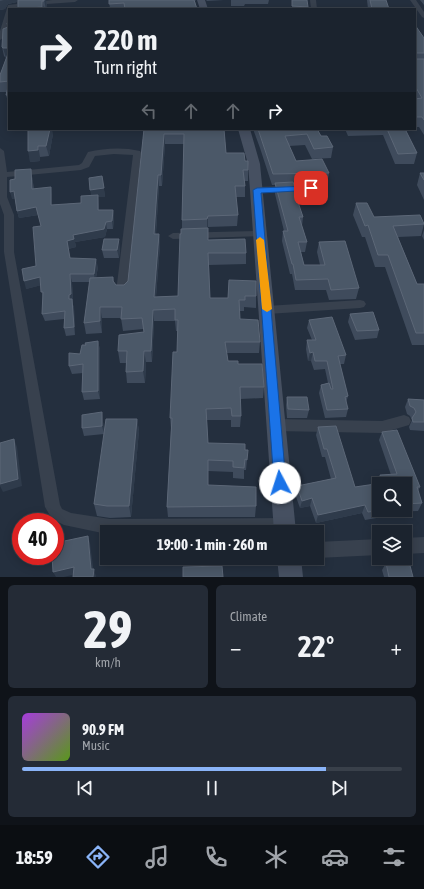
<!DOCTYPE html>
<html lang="en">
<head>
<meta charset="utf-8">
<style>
  body { margin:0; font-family:"Asap Condensed",sans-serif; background:#242b36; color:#f1f3f6; height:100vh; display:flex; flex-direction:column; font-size:15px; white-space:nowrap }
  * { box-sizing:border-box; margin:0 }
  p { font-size:13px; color:#a0a4aa }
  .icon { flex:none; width:22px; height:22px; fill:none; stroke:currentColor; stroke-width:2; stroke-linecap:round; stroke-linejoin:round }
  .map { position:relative; height:577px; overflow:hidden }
  .sheet { display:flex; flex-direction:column; gap:8px; padding:8px; background:#0f1319; flex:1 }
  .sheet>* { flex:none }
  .guide { position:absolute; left:8px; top:8px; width:408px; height:122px; border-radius:0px; box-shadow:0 2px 10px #0003,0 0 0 1px #39404a; background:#1b232e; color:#f1f3f6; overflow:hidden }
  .buttons { position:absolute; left:372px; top:477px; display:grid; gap:8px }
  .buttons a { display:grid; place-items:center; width:40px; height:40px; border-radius:0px; background:#1b232e; box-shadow:0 2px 10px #0003,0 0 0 1px #39404a; font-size:20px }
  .speed { position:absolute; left:12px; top:513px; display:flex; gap:8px; font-size:20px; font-weight:700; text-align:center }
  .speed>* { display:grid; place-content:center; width:52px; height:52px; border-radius:50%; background:#1b232e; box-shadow:0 2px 10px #0003,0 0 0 1px #39404a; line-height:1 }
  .speed .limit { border:6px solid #d22; background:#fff; color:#111 }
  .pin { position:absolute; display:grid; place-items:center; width:34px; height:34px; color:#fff; margin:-17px; border-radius:8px; box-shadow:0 2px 6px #0006 }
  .me { position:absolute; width:44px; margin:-22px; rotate:355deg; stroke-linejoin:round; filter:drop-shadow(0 0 3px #0008) }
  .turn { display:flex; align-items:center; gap:14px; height:84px; padding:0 20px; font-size:18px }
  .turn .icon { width:52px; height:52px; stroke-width:2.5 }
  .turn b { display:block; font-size:28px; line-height:34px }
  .lanes { display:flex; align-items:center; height:38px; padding:0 20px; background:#0003; justify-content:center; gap:20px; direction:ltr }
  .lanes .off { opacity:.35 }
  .big { font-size:30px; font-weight:700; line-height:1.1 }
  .sheet .tile { flex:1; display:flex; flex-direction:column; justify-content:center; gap:6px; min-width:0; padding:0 14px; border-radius:6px; background:#242b36 }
  .sheet .dial { align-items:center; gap:0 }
  .dial b { font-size:52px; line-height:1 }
  .song { display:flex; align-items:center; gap:12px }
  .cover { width:48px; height:48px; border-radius:6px; background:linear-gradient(135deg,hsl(280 70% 55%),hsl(90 70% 35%)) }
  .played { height:4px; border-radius:2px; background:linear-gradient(90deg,#8ab4f8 80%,#39404a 80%) }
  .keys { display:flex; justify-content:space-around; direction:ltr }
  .heat { display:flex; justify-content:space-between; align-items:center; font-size:22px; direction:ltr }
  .sheet .tiles { flex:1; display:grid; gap:8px; grid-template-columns:1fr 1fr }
  .tile:last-child { grid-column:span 2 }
  .trip { position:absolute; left:100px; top:525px; width:224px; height:40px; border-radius:0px; background:#1b232e; box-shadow:0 2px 10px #0003,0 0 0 1px #39404a; font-weight:700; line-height:40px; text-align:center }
  .tabs { display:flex; height:64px; justify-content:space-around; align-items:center; background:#0b0e12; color:#a0a4aa }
  .tabs .icon { width:28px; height:28px }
  .tabs .selected { color:#8ab4f8 }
  .tabs b { font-size:18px; color:#f1f3f6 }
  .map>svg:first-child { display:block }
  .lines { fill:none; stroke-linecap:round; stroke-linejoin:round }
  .street { fill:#38414e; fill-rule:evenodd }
  .secondary { fill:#465061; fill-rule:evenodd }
  .wall { fill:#3f4b5c; fill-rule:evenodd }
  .shaded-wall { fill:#2f3b4b }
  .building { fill:#4b5868; stroke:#5c6777 }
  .route { fill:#1a73e8; stroke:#114b97 }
  .slow { fill:#f59e0b }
</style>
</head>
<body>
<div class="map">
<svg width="424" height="577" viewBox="0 0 424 577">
  <rect width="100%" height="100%" fill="#242f3e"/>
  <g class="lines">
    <path class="street" d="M52,0H78L75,2L20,6L9,9C9,18 9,35 0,40V31L8,5Z
      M310,0H316L317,9H311Z
      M410,0H416L424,12V18L422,17Z
      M0,148L4,151L7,172L79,165L82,163L88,152C105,148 123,147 140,151L141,153L128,292L126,295H118L116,292L133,155L114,154L95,156L89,167L81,170L7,177V197L14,215V252L60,505L62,509L71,513L110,519L284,518L289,521L292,526L289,531L107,532V534L64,525L52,519L45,507L4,252V215L0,204Z
      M311,185L314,186L316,188L314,190L257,193L252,190L257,187Z
      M260,231L265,234L264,236L173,239L168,236L173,233Z
      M360,300L364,301L366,304L364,307L360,308L267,314L263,313L261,310L263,307L267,306Z
      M404,415L409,417L411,421L409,425L382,433L275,431L270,429L268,425L270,421L275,419L382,421Z
      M424,537V553L405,554V538Z
      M379,539V555L317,558V542Z"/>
    <path class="secondary" d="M197,0H205L208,9H200Z
      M238,129H250L260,164L296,532H274L250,190L248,164Z
      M277,558H301L303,577H279Z"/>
  </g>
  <path class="wall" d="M0,0H46L47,6L46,9H18L17,2L8,4L5,9L0,10Z
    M109,0H196L195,1L197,9H110Z
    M206,0H224L207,1Z
    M231,0H269L268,4H245L244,6H231Z
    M292,0H307V9H292Z
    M367,0H386L389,9H368Z
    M420,0H424V5Z
    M9,23V105L6,95L7,92H0V75L6,58L4,56L2,47Z
    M415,25L424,38V135L419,127H415Z
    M28,129L53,134L49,156L40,157V161L30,162Z
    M144,129H224L226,153L245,161L248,170V181H244L245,186V197H236L238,215L237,226L208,227V240L246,253V264L209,265L210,298H228L229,280L256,296V308L244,307V311H240V319L260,342L259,353H227L228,361L238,364L264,387L263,398L240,399L241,416L240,427H231V420H207L208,443L245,450L247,460L246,470H244V479L233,478V472L208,471V485L256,506L255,517H168L167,507L171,429L170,418L177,352L178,331H176L175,321H154L152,362H146L145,383H127L126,372V363H120L118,351L144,332L143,329L123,331L121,318H102V333L86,334L84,323L90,282H72L73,302L72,303L74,307L75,335L66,336L64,328V319L45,321L42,314L43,298L41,285L26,289L36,266L41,226L38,215L19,218L17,211L15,199H12L32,176L34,189L52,195V205L81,203L91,195L102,176L105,197H98L99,210H113L114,217L113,229H107L105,237L75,242L76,247L68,249L70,258L98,267L96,278L113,277L114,282L116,285H124L128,281ZM165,144H184L182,220V229L181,234L178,296L156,297L160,245L159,234H156L159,186H162Z
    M253,129H317L321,136L333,147L331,158L312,159L305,145L289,146L296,161L329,173L327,184H294L297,193L296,197L303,217L302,226L307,242L305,252H301L304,265H320L317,252L319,242L359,288L356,299L329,300L326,290H295L292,274H290L282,241L283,231H284L275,194V185H272L260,148Z
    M345,129H405L417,153L414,164H395L383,135L348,136Z
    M420,173H424V200L417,185Z
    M356,203L374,217L424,224L421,236L398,237L417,284H424V345H412L385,267H375L365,237H362L353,215Z
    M424,230V240L422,236Z
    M120,248L119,258H104L102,250Z
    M350,314L379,330L377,338L355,340L348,322Z
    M309,320L346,355L344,364H340L348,396L346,403L348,409L346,417L325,418L319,393L321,385L328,383L325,369L314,370L311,361H308L306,349L307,340H312L307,328Z
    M98,341L100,350V399L84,400L82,392L83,373L72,374L69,366L80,354L86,345Z
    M287,397L309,410L307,418H287L286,405Z
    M408,399L424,400V431L410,430L409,427L412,420L410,416L407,414L405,407Z
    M137,419L139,431L131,517L110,518L97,516L94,504Z
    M103,421L104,434L84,436L82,428Z
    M318,427L355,487L377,484V483L380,475H391L379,440L382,432L420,487L418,491L422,503L418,511L384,512L382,517L365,520L362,513L316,523L310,506L300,508L295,494L297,486L331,479L325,457H322L316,435ZM379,484H405V510H379Z
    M386,563L413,577H384L382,570Z"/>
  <path class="shaded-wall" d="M4,0H39L18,8L17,2L8,4L5,9L0,10V1Z
    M44,0H46L47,6L46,9Z
    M42,1L44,9H30V8Z
    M3,48H9V57L6,58Z
    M50,129H52L53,134L49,156L46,146Z
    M164,134L165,144L162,186L161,175Z
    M38,146L40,157V161L30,162L28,151Z
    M31,169L32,176L34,197L32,189Z
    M158,175L159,186L155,245L154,234Z
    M51,187L52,195V213L51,205Z
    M104,188L105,197H98L99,218L92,198L90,190Z
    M14,191L16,199H12L10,192Z
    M36,207L38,215L19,218L17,211Z
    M113,210L114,217L113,229L112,221Z
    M208,216V227L207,231V219Z
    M106,222L107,229L105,237L75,242L76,247L68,249L67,241L73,235Z
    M159,234L160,245L155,308L154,297Z
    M119,239L120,248L119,258L117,250Z
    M96,259L98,267L95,282L94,274Z
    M70,274L72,282L73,302L72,303L74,307L75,335L74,327L69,299Z
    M40,277L42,285L26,289L24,281Z
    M100,307L102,318V333L100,321Z
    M153,310L154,321L152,362L151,351Z
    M98,341L100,350V399L98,391Z
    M144,351L146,362L145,383L143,371Z
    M313,352L311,361H308L310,353Z
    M102,412L103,421L104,434L102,426Z
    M137,419L139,431L131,517L129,506Z
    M14,439L17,447L22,486L3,492L0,486V484Z
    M312,498L310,506L300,508L302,501Z
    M365,505L362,513L316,523L318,515Z
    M88,536L90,543L94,574V569L96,577H93L91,569Z
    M74,567L76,574L64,577H56L53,572Z"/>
  <path class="building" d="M18,0H44V1H42V7L30,8V9H18Z
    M109,0H194L197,9H125L124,3L109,4Z
    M292,0H307L308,7L292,6Z
    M370,0H386L389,9H372Z
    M7,23H9V48H3L2,47L3,29L8,27Z
    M415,25L424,38V53H416V59H424V120L422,117H415V99L422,98L415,86Z
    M9,51V81L0,82V75Z
    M9,83V95H6Z
    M28,129H50L46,146H38V150L28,151Z
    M144,129H224L226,153H244L245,161H248V170H243L245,186H235L238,215L208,216L207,219L182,220L184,134H164L161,175H158L154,234H159L154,297L178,296L180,234H181V229L208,228V240L245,239L246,253H208L210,298H228L229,280L256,281V296H245V300H239L240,319L258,320L260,342H225L228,361H238V364H262L264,387H240L241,416H232L231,408L206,409L208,443L245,444V450H248L247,460L245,459L244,468L233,467V461L208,460V485L256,487V506L167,507L172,418H170L173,352H177L178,320H175V309L153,310L151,351H144L143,371L126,372L127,351H118L119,335L144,332L142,318L121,319L122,307H100V321L84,323L90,278L113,277V281L116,285H124L128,281Z
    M258,129H317L321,136H327L333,147L314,149L307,134L285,136L296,161L322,159L329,173L273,174Z
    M387,129H405L417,153L398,154Z
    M31,169L32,189L51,187V205L81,203V196L98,195V210H113L112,221L106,222L104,229L73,235L74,239L67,241L70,258L96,259L94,274H70L71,294L69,295V299H72L74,327L64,328L65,311L42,314L43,292H41L40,277L24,281L22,269L36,266L33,227L41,226L36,207L17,211L14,191L10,192V180L15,179V170Z
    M420,173H424V180Z
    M102,176L104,188L90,190L89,178Z
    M293,182L297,193H295L303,217H299L307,242H298L304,265H325L319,242L345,241L359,288L331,290L328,279L296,280L293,264H292L283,231H288L275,183Z
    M356,203H367L374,217L420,215L424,224L393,226L417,284H424V333H416L388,255H378L368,225L365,226Z
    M104,239H119L117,250H102Z
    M373,312L379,330L357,331L350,314Z
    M332,317L346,355L338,356L348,396L345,397L348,409L327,410L321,385L329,383L331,389H333L327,361H315L313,352L310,353L307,340H316L309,320Z
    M98,341V391L82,392L83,364L69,366V353L80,354L82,345H86L85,343Z
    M287,397H307L309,410L288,409Z
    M408,399L424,400V422H413L412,418L416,412L414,408L410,406Z
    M102,412V426L82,428V415Z
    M106,419H137L129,506H107L94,504Z
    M336,426L355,487L382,483L380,475L397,474L382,432L397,430L420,487H417L422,503L405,504V484H379V510H383L368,512L365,505L318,515L312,498L302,501L297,486L336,478L327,449H324L318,427Z
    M14,439L18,479L0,484V443Z
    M254,529H269L270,532H254Z
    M88,536L91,569H94L93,577H73L74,567L53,572L52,556H55V543Z
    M409,562L413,577H389L386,563Z
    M222,566L223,577H183V567Z"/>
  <path class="route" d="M311,186L315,188L314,190L261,193L286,483L285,487L280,488L276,487L274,483L253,190L257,188Z"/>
  <path class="slow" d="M260,237L264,240L272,309L267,312L262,309L256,240Z"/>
</svg>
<div class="buttons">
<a><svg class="icon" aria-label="search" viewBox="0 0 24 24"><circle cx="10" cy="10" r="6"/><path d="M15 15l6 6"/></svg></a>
<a><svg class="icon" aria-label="layers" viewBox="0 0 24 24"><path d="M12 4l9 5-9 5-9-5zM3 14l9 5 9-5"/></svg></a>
</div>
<div class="speed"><div class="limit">40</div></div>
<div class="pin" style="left:311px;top:188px;background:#d93025"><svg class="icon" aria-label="arrive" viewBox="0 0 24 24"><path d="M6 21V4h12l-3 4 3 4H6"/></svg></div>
<svg class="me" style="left:280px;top:483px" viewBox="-20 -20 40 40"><circle r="19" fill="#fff"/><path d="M0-13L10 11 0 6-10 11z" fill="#1a73e8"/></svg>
<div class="trip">19:00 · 1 min · 260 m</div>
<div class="guide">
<div class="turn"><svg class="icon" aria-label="right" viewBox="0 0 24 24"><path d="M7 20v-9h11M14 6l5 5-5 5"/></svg><div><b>220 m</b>Turn right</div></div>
<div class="lanes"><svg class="icon off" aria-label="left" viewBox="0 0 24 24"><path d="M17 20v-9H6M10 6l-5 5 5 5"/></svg><svg class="icon off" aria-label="ahead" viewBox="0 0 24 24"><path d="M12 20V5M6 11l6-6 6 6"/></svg><svg class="icon off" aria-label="ahead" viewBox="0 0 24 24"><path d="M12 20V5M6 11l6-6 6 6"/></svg><svg class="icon" aria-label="right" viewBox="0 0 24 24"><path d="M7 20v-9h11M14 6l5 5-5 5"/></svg></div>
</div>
</div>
<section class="sheet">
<div class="tiles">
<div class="tile dial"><b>29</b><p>km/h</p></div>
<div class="tile"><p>Climate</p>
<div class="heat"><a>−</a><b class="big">22°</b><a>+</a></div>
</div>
<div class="tile">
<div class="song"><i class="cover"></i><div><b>90.9 FM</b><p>Music</p></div></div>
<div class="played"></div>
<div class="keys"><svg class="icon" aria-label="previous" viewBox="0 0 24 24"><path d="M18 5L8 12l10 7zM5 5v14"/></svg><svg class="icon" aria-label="pause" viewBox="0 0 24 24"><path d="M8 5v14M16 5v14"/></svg><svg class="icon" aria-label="next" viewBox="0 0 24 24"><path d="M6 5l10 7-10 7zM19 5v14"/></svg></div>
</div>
</div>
</section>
<nav class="tabs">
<b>18:59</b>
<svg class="icon selected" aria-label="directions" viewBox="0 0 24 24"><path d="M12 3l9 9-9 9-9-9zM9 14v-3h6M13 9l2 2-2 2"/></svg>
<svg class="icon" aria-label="music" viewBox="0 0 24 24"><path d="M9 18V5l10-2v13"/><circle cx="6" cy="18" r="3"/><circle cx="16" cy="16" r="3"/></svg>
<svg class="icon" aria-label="phone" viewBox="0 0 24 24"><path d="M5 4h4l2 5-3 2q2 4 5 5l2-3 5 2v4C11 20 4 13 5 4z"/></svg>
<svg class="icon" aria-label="climate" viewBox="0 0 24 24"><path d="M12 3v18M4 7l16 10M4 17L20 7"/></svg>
<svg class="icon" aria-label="car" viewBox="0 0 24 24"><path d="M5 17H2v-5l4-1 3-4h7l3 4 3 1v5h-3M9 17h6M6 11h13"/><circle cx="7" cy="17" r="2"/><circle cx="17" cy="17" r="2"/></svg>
<svg class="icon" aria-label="filters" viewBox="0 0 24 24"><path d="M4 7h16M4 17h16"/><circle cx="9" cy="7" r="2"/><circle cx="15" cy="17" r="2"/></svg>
</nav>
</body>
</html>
